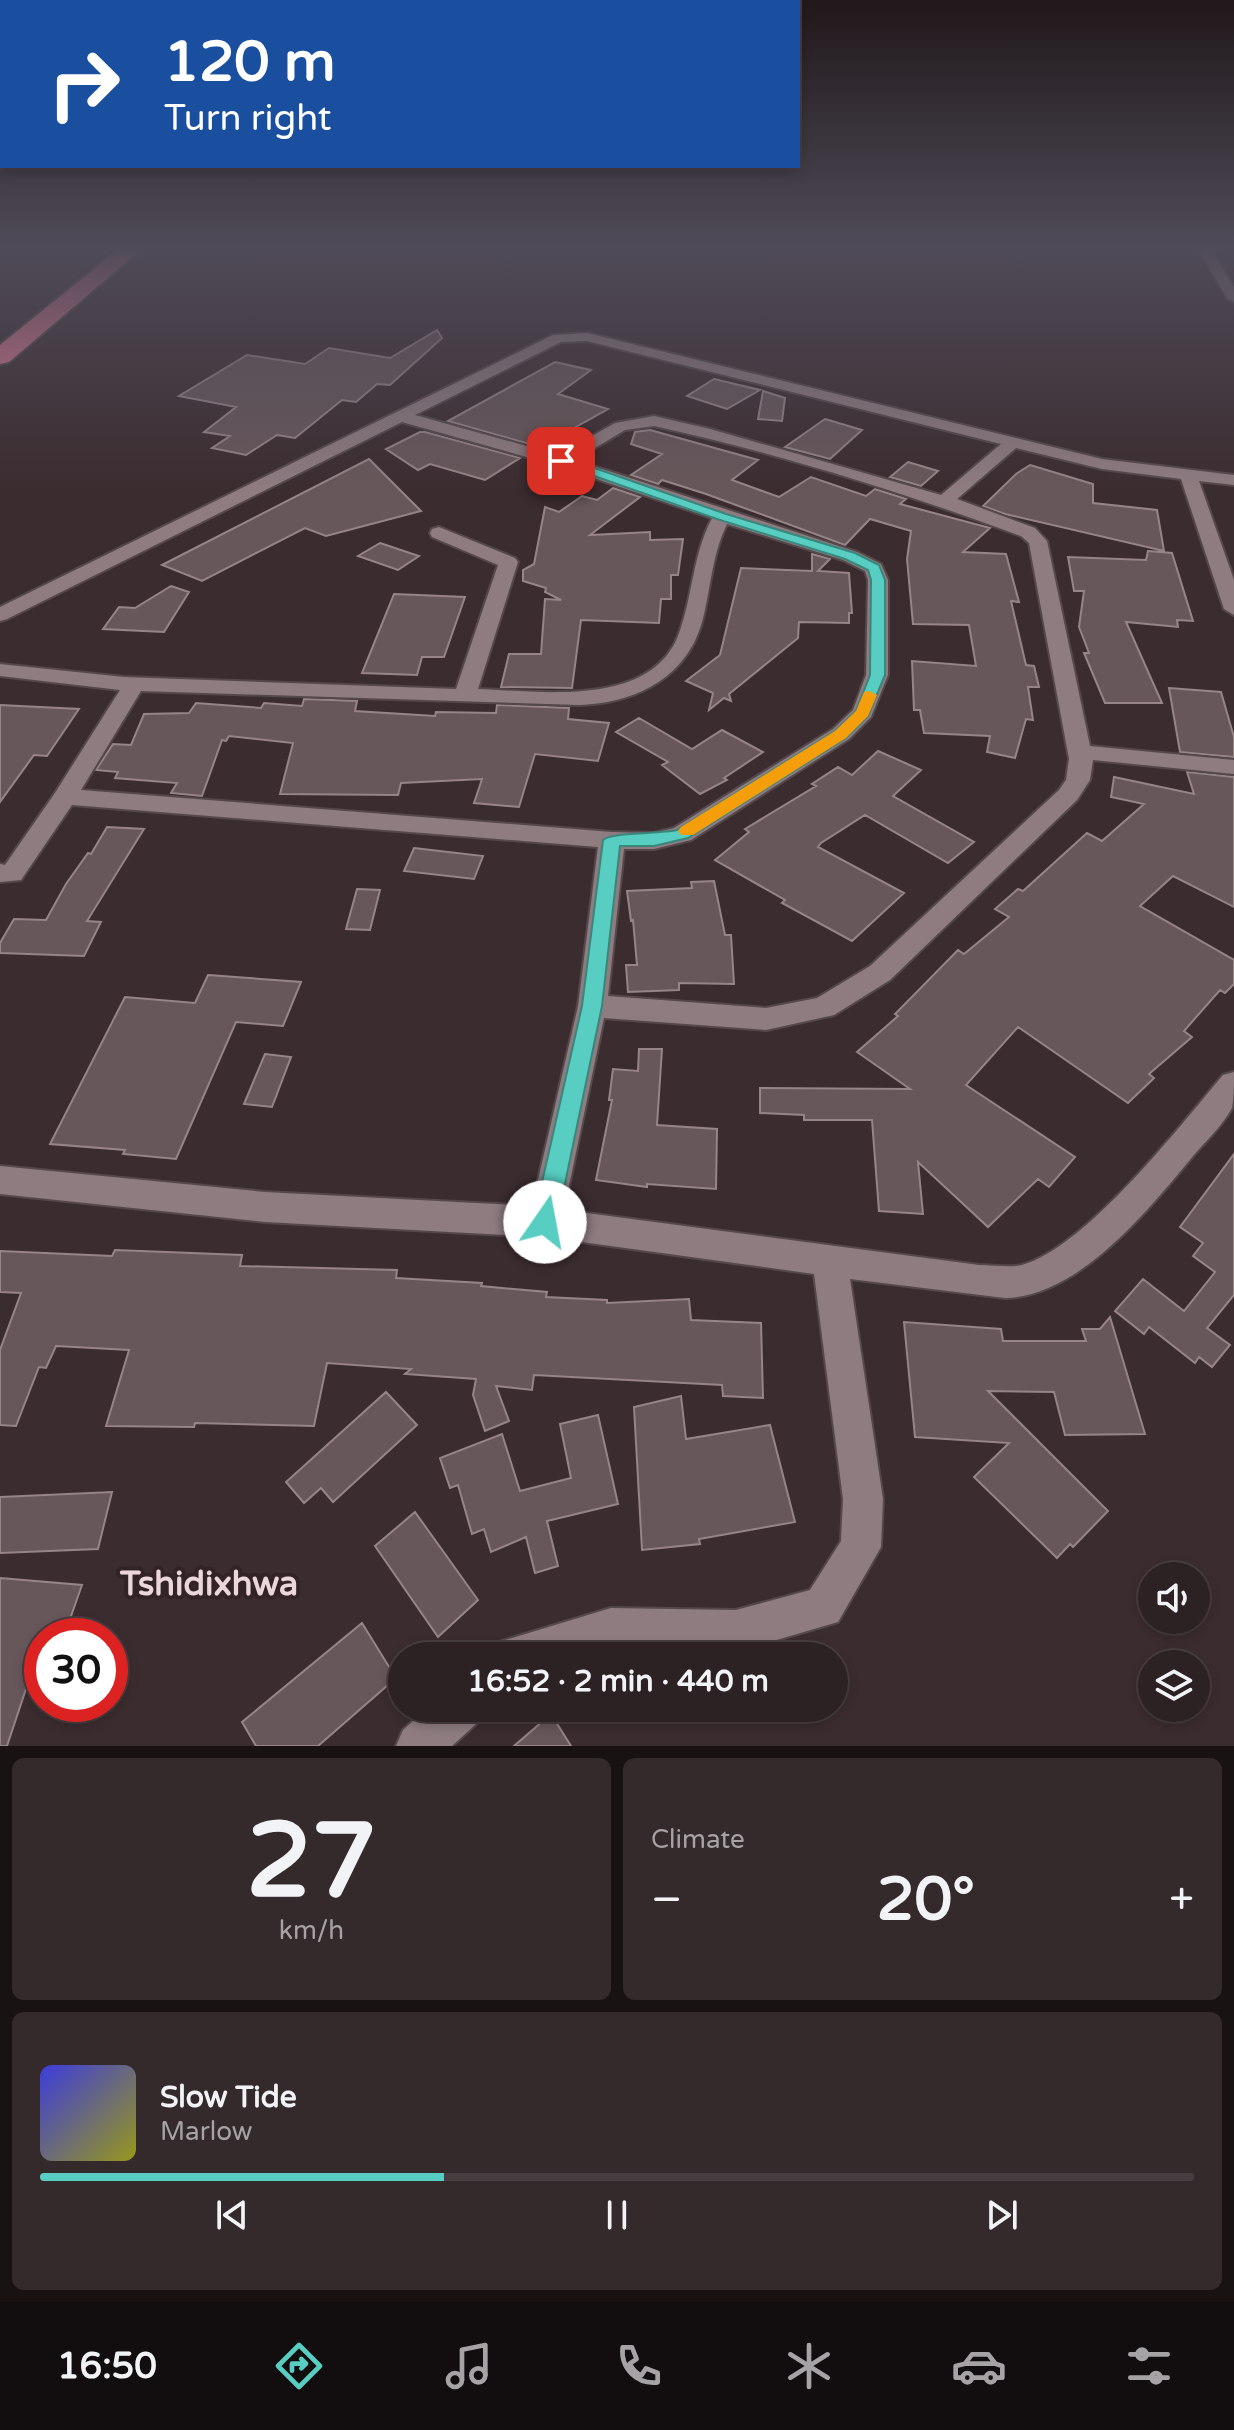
<!DOCTYPE html>
<html lang="en">
<head>
<meta charset="utf-8">
<style>
  body { margin:0; font-family:"Varela Round",sans-serif; background:#34292b; color:#f1f3f6; height:100vh; display:flex; flex-direction:column; font-size:30px; white-space:nowrap }
  * { box-sizing:border-box; margin:0 }
  p { font-size:26px; color:#a6a3a6 }
  .icon { flex:none; width:44px; height:44px; fill:none; stroke:currentColor; stroke-width:2; stroke-linecap:round; stroke-linejoin:round }
  .map { position:relative; height:1746px; overflow:hidden }
  .drawer { display:flex; flex-direction:column; gap:12px; padding:12px; background:#181213; flex:1 }
  .drawer>* { flex:none }
  .guide { position:absolute; left:0px; top:0px; width:800px; height:168px; box-shadow:0 4px 12px #0003,0 0 0 2px #483e41; background:#1a4fa0; color:#fff; overflow:hidden }
  .tools { position:absolute; left:1138px; top:1562px; display:grid; gap:16px }
  .tools a { display:grid; place-items:center; width:72px; height:72px; border-radius:50%; background:#2c2123; box-shadow:0 4px 12px #0003,0 0 0 2px #483e41; font-size:40px }
  .speed { position:absolute; left:24px; top:1618px; display:flex; gap:16px; font-size:40px; font-weight:700; text-align:center }
  .speed>* { display:grid; place-content:center; width:104px; height:104px; border-radius:50%; background:#2c2123; box-shadow:0 4px 12px #0003,0 0 0 2px #483e41; line-height:1 }
  .speed .limit { border:12px solid #d22; background:#fff; color:#111 }
  .pin { position:absolute; display:grid; place-items:center; width:68px; height:68px; color:#fff; margin:-34px; border-radius:16px; box-shadow:0 4px 12px #0006 }
  .me { position:absolute; width:88px; margin:-44px; rotate:12deg; stroke-linejoin:round; filter:drop-shadow(0 0 6px #0008) }
  .turn { display:flex; align-items:center; gap:28px; height:168px; padding:0 32px; font-size:36px }
  .turn .icon { width:104px; height:104px; stroke-width:2.5 }
  .turn b { display:block; font-size:56px; line-height:68px }
  .big { font-size:60px; font-weight:700; line-height:1.1 }
  .drawer .widget { flex:1; display:flex; flex-direction:column; justify-content:center; gap:12px; min-width:0; padding:0 28px; border-radius:12px; background:#34292b }
  .drawer .dial { align-items:center; gap:0 }
  .dial b { font-size:104px; line-height:1 }
  .song { display:flex; align-items:center; gap:24px }
  .cover { width:96px; height:96px; border-radius:12px; background:linear-gradient(135deg,hsl(240 70% 55%),hsl(60 70% 35%)) }
  .played { height:8px; border-radius:4px; background:linear-gradient(90deg,#57cec1 35%,#483e41 35%) }
  .keys { display:flex; justify-content:space-around; direction:ltr }
  .heat { display:flex; justify-content:space-between; align-items:center; font-size:44px; direction:ltr }
  .drawer .tiles { flex:1; display:grid; gap:12px; grid-template-columns:1fr 1fr }
  .widget:last-child { grid-column:span 2 }
  .trip { position:absolute; left:388px; top:1642px; width:460px; height:80px; border-radius:40px; background:#2c2123; box-shadow:0 4px 12px #0003,0 0 0 2px #483e41; font-weight:700; line-height:80px; text-align:center }
  .menu { display:flex; height:128px; justify-content:space-around; align-items:center; background:#120d0e; color:#a6a3a6 }
  .menu .icon { width:56px; height:56px }
  .menu .on { color:#57cec1 }
  .menu b { font-size:36px; color:#f1f3f6 }
  .map>svg:first-child { display:block }
  .building { fill:#67575a; stroke:#968487; stroke-width:2 }
  .lines { fill:none; stroke-linecap:round; stroke-linejoin:round }
  .street-casing { stroke:#54484a; stroke-width:4 }
  .highway-casing { stroke:#54484a; stroke-width:4 }
  .street { fill:#8e7c80; fill-rule:evenodd }
  .highway { fill:#dc768f; fill-rule:evenodd }
  .route { fill:#57cec1; stroke:#39867d; stroke-width:2 }
  .slow { fill:#f59e0b }
  .labels { text-anchor:middle; stroke-width:8; stroke-linejoin:round; paint-order:stroke }
  .near-district-label { font-size:34px; font-weight:bold; fill:#ebd7da; stroke:#312326 }
</style>
</head>
<body>
<div class="map">
<svg width="1234" height="1746" viewBox="0 0 1234 1746">
  <rect width="100%" height="100%" fill="#3b2c2f"/>
  <path class="building" d="M437,330L442,338L390,385L377,384L356,402L342,400L295,438L277,435L246,455L212,448L230,436L204,432L236,407L179,396L247,355L305,364L329,348L390,358Z
    M555,362L591,370L558,394L608,409L540,447L448,421Z
    M714,379L760,390L727,409L687,396Z
    M763,391L785,398L782,421L758,419Z
    M825,419L862,430L830,459L785,447Z
    M650,430L758,460L732,480L779,497L811,477L866,496L875,489L906,499L900,504L990,528L963,552L1006,554L1019,602L1011,601L1026,665L1034,666L1039,687H1028L1033,720L1026,719L1015,758L987,752L990,736L924,733L920,710H914L912,661L976,666L969,625L913,624L907,559L911,531L870,519L845,545L706,494L662,480L658,484L631,475L662,454L631,444L635,432Z
    M420,432H425L520,458L485,480L430,464L418,470L386,449Z
    M369,459L421,511L326,536L305,528L202,581L162,565Z
    M908,462L938,471L921,486L890,477Z
    M1030,465L1093,484V503L1157,510L1164,551L1005,514L983,506L1016,474Z
    M613,488L640,497L590,535L650,532V540L683,539L678,575H671V599H661L659,623L581,620L572,688L501,687L509,654H541L545,599L561,600L545,592L546,588L523,581V570L534,564L545,507L559,512L582,496L597,500Z
    M380,543L419,556L398,570L358,556Z
    M1148,551L1172,553L1193,621L1177,620L1178,627L1126,622L1162,703H1105L1084,653H1089L1079,627L1084,591H1074L1068,557L1146,560Z
    M812,554L830,559L818,571L849,573L852,613H849V623L799,622L798,638L729,694L731,701L724,698L709,710L713,693L686,681L720,655L741,568L812,571Z
    M171,586L189,592L164,632L103,629L119,607L135,608Z
    M394,594L465,597L444,657H422L417,675L362,673Z
    M1169,688L1221,692L1234,737V757L1180,752Z
    M304,699L357,701L355,711L435,716L436,712L496,713L497,705L569,708L568,719L609,723L598,761L535,754L519,807L474,803L482,779L401,783L398,795L280,794L293,743L229,736L226,741L222,740L202,796L171,793L177,783L115,778L118,772L96,770L113,744L131,745L144,714L189,713L196,703L261,708L264,703L302,706Z
    M0,705L79,709L47,756L34,755L0,802Z
    M639,718L692,749L722,730L763,752L724,778L727,780L700,794L662,765L668,762L616,732Z
    M878,751L921,770L893,796L974,842L948,863L865,815L821,843L818,847L904,893L852,941L782,903L785,900L715,860L749,832L745,829L816,786L812,784L838,767L852,775Z
    M1187,772L1234,777V907L1173,876L1140,906L1234,960V984L1225,993L1220,990L1184,1031L1192,1037L1149,1074L1154,1078L1128,1103L1018,1027L966,1085L1075,1157L1049,1187L1038,1179L988,1227L918,1162L923,1214L879,1211L872,1120H804V1115L760,1113V1088L910,1089L857,1052L898,1016L895,1014L958,950L964,954L1009,917L995,909L1018,889L1023,891L1087,833L1102,841L1144,804L1111,797L1114,777L1194,794Z
    M107,827L144,829L87,921L101,922L84,956L0,953V943L14,919L46,920L66,884L88,853L91,854Z
    M414,848L483,856L474,879L404,871Z
    M714,881L725,935H731L734,984L679,983V990L628,992L626,965H637L633,920L631,921L627,891L692,888L691,882Z
    M357,889L380,890L370,930L346,929Z
    M208,975L301,982L283,1026L236,1022L176,1159L123,1154L125,1150L50,1144L125,997L195,1003Z
    M639,1049H662L657,1125L717,1129L716,1189L647,1184V1187L596,1180L612,1100H609L613,1069L638,1071Z
    M265,1054L291,1057L272,1107L244,1104Z
    M1234,1154V1295L1207,1328L1230,1345L1212,1367L1199,1357L1195,1363L1149,1327L1144,1334L1115,1311L1143,1279L1184,1311L1215,1272L1193,1256L1203,1243L1180,1227Z
    M115,1250L242,1255L240,1266L397,1270L396,1278L482,1283L481,1286L547,1292L546,1297L607,1300V1303L689,1299L691,1320L761,1323L763,1398L723,1396L722,1385L534,1375L532,1390L496,1386L509,1421L485,1431L473,1395L476,1379L405,1374L411,1369L327,1363L314,1426L195,1423L194,1427L106,1426L129,1350L56,1346L46,1368L39,1367L16,1426L0,1425V1350L21,1293L0,1292V1251L112,1256Z
    M1110,1317L1145,1434L1065,1435L1054,1392L988,1391L1108,1511L1073,1547L1070,1544L1057,1558L974,1477L1009,1443L915,1437L904,1322L1001,1329L1003,1341H1086L1082,1329H1100Z
    M386,1392L417,1425L333,1502L321,1488L304,1503L286,1482Z
    M681,1396L686,1439L770,1425L795,1522L699,1539L700,1544L642,1550L634,1407Z
    M598,1415L618,1504L547,1521L558,1566L535,1573L526,1537L491,1552L484,1529L472,1534L458,1485L450,1488L440,1458L502,1434L520,1491L571,1478L560,1424Z
    M112,1492L98,1549L0,1553V1497Z
    M415,1512L478,1600L438,1637L375,1546Z
    M0,1578L82,1585L64,1636H42V1650H39L7,1746H0Z
    M362,1623L396,1678L318,1746H256L242,1722Z
    M551,1714L571,1746H514Z"/>
  <g class="lines">
    <g class="street-casing">
      <path id="street" d="M1198,248H1210L1234,287V302L1227,298Z
        M587,333L1102,459L1234,475V485L1199,481L1234,580V615L1224,609L1181,479L1102,469L1016,448L957,499L1035,528L1047,541L1090,746L1234,760V774L1093,760L1090,780L1077,800L890,980L834,1015L766,1030L604,1018L564,1210L979,1265C993,1265 1009,1268 1022,1265C1085,1248 1180,1126 1223,1075L1234,1072C1234,1082 1234,1099 1232,1108C1223,1125 1206,1141 1193,1156C1150,1208 1079,1297 1005,1298L850,1279L883,1499L881,1547L838,1622L736,1652L611,1650L591,1656H495L502,1641L611,1608L736,1610L810,1590L841,1541L843,1499L814,1274L545,1237L265,1222L0,1194V1166L265,1192L532,1206L578,1006L598,847L72,805L21,880L0,882V864L5,865L55,793L120,690L0,676V664L124,677L456,689L498,565L432,537L430,533L432,529L439,527L515,558L518,562L478,689C540,691 649,708 678,636C693,597 692,556 712,518L555,465L402,422L7,619L0,621V607L553,335ZM587,341L1001,444L941,495L710,429L654,416L615,423L559,455L415,415L561,342ZM654,426C778,453 902,492 1021,536L1029,543L1069,759L1066,780L1059,790L870,966L817,998L766,1008L608,996L624,849H654L691,840L849,739L871,717L888,675V580L881,564L857,552L575,460L625,430ZM727,524L843,560L865,571L868,580L866,675L853,710L833,729L674,828L654,833L612,832L81,790L141,691L579,705C639,703 691,675 704,614C711,584 713,552 727,524Z
        M427,1708H482L476,1724L452,1746H396L403,1730Z"/>
    </g>
    <g class="highway-casing">
      <path id="highway" d="M120,248H143L9,362L0,364V345Z"/>
    </g>
    <use href="#street" class="street"/>
    <use href="#highway" class="highway"/>
  </g>
  <linearGradient id="sky" x2="0" y2="1"><stop stop-color="#20181a"/><stop offset="0.5" stop-color="#4f4b58"/><stop offset="1" stop-color="#4f4b58" stop-opacity="0"/></linearGradient>
  <rect width="1234" height="492" fill="url(#sky)"/>
  <path class="route" d="M557,458H566L726,514L855,553L879,565L885,580V675L868,716L846,738L688,838L654,846H620L602,1006L557,1222L553,1229L545,1232L536,1229L533,1222L582,1006L603,840C611,832 660,834 677,830L835,731L856,711L870,675L871,580L868,570L845,559L717,519L557,463Z"/>
  <path class="slow" d="M869,691L877,695L868,716L846,738L693,835H681L678,831L681,827L835,731L856,711L864,692Z"/>
  <g class="labels">
    <g class="near-district-label">
      <text x="209" y="1595">Tshidixhwa</text>
    </g>
  </g>
</svg>
<div class="tools">
<a><svg class="icon" aria-label="sound" viewBox="0 0 24 24"><path d="M4 9h4l5-4v14l-5-4H4zM17 9q2 3 0 6"/></svg></a>
<a><svg class="icon" aria-label="layers" viewBox="0 0 24 24"><path d="M12 4l9 5-9 5-9-5zM3 14l9 5 9-5"/></svg></a>
</div>
<div class="speed"><div class="limit">30</div></div>
<div class="pin" style="left:561px;top:461px;background:#d93025"><svg class="icon" aria-label="arrive" viewBox="0 0 24 24"><path d="M6 21V4h12l-3 4 3 4H6"/></svg></div>
<svg class="me" style="left:545px;top:1222px" viewBox="-20 -20 40 40"><circle r="19" fill="#fff"/><path d="M0-13L10 11 0 6-10 11z" fill="#57cec1"/></svg>
<div class="trip">16:52 · 2 min · 440 m</div>
<div class="guide">
<div class="turn"><svg class="icon" aria-label="right" viewBox="0 0 24 24"><path d="M7 20v-9h11M14 6l5 5-5 5"/></svg><div><b>120 m</b>Turn right</div></div>
</div>
</div>
<section class="drawer">
<div class="tiles">
<div class="widget dial"><b>27</b><p>km/h</p></div>
<div class="widget"><p>Climate</p>
<div class="heat"><a>−</a><b class="big">20°</b><a>+</a></div>
</div>
<div class="widget">
<div class="song"><i class="cover"></i><div><b>Slow Tide</b><p>Marlow</p></div></div>
<div class="played"></div>
<div class="keys"><svg class="icon" aria-label="previous" viewBox="0 0 24 24"><path d="M18 5L8 12l10 7zM5 5v14"/></svg><svg class="icon" aria-label="pause" viewBox="0 0 24 24"><path d="M8 5v14M16 5v14"/></svg><svg class="icon" aria-label="next" viewBox="0 0 24 24"><path d="M6 5l10 7-10 7zM19 5v14"/></svg></div>
</div>
</div>
</section>
<nav class="menu">
<b>16:50</b>
<svg class="icon on" aria-label="directions" viewBox="0 0 24 24"><path d="M12 3l9 9-9 9-9-9zM9 14v-3h6M13 9l2 2-2 2"/></svg>
<svg class="icon" aria-label="music" viewBox="0 0 24 24"><path d="M9 18V5l10-2v13"/><circle cx="6" cy="18" r="3"/><circle cx="16" cy="16" r="3"/></svg>
<svg class="icon" aria-label="phone" viewBox="0 0 24 24"><path d="M5 4h4l2 5-3 2q2 4 5 5l2-3 5 2v4C11 20 4 13 5 4z"/></svg>
<svg class="icon" aria-label="climate" viewBox="0 0 24 24"><path d="M12 3v18M4 7l16 10M4 17L20 7"/></svg>
<svg class="icon" aria-label="car" viewBox="0 0 24 24"><path d="M5 17H2v-5l4-1 3-4h7l3 4 3 1v5h-3M9 17h6M6 11h13"/><circle cx="7" cy="17" r="2"/><circle cx="17" cy="17" r="2"/></svg>
<svg class="icon" aria-label="filters" viewBox="0 0 24 24"><path d="M4 7h16M4 17h16"/><circle cx="9" cy="7" r="2"/><circle cx="15" cy="17" r="2"/></svg>
</nav>
</body>
</html>
